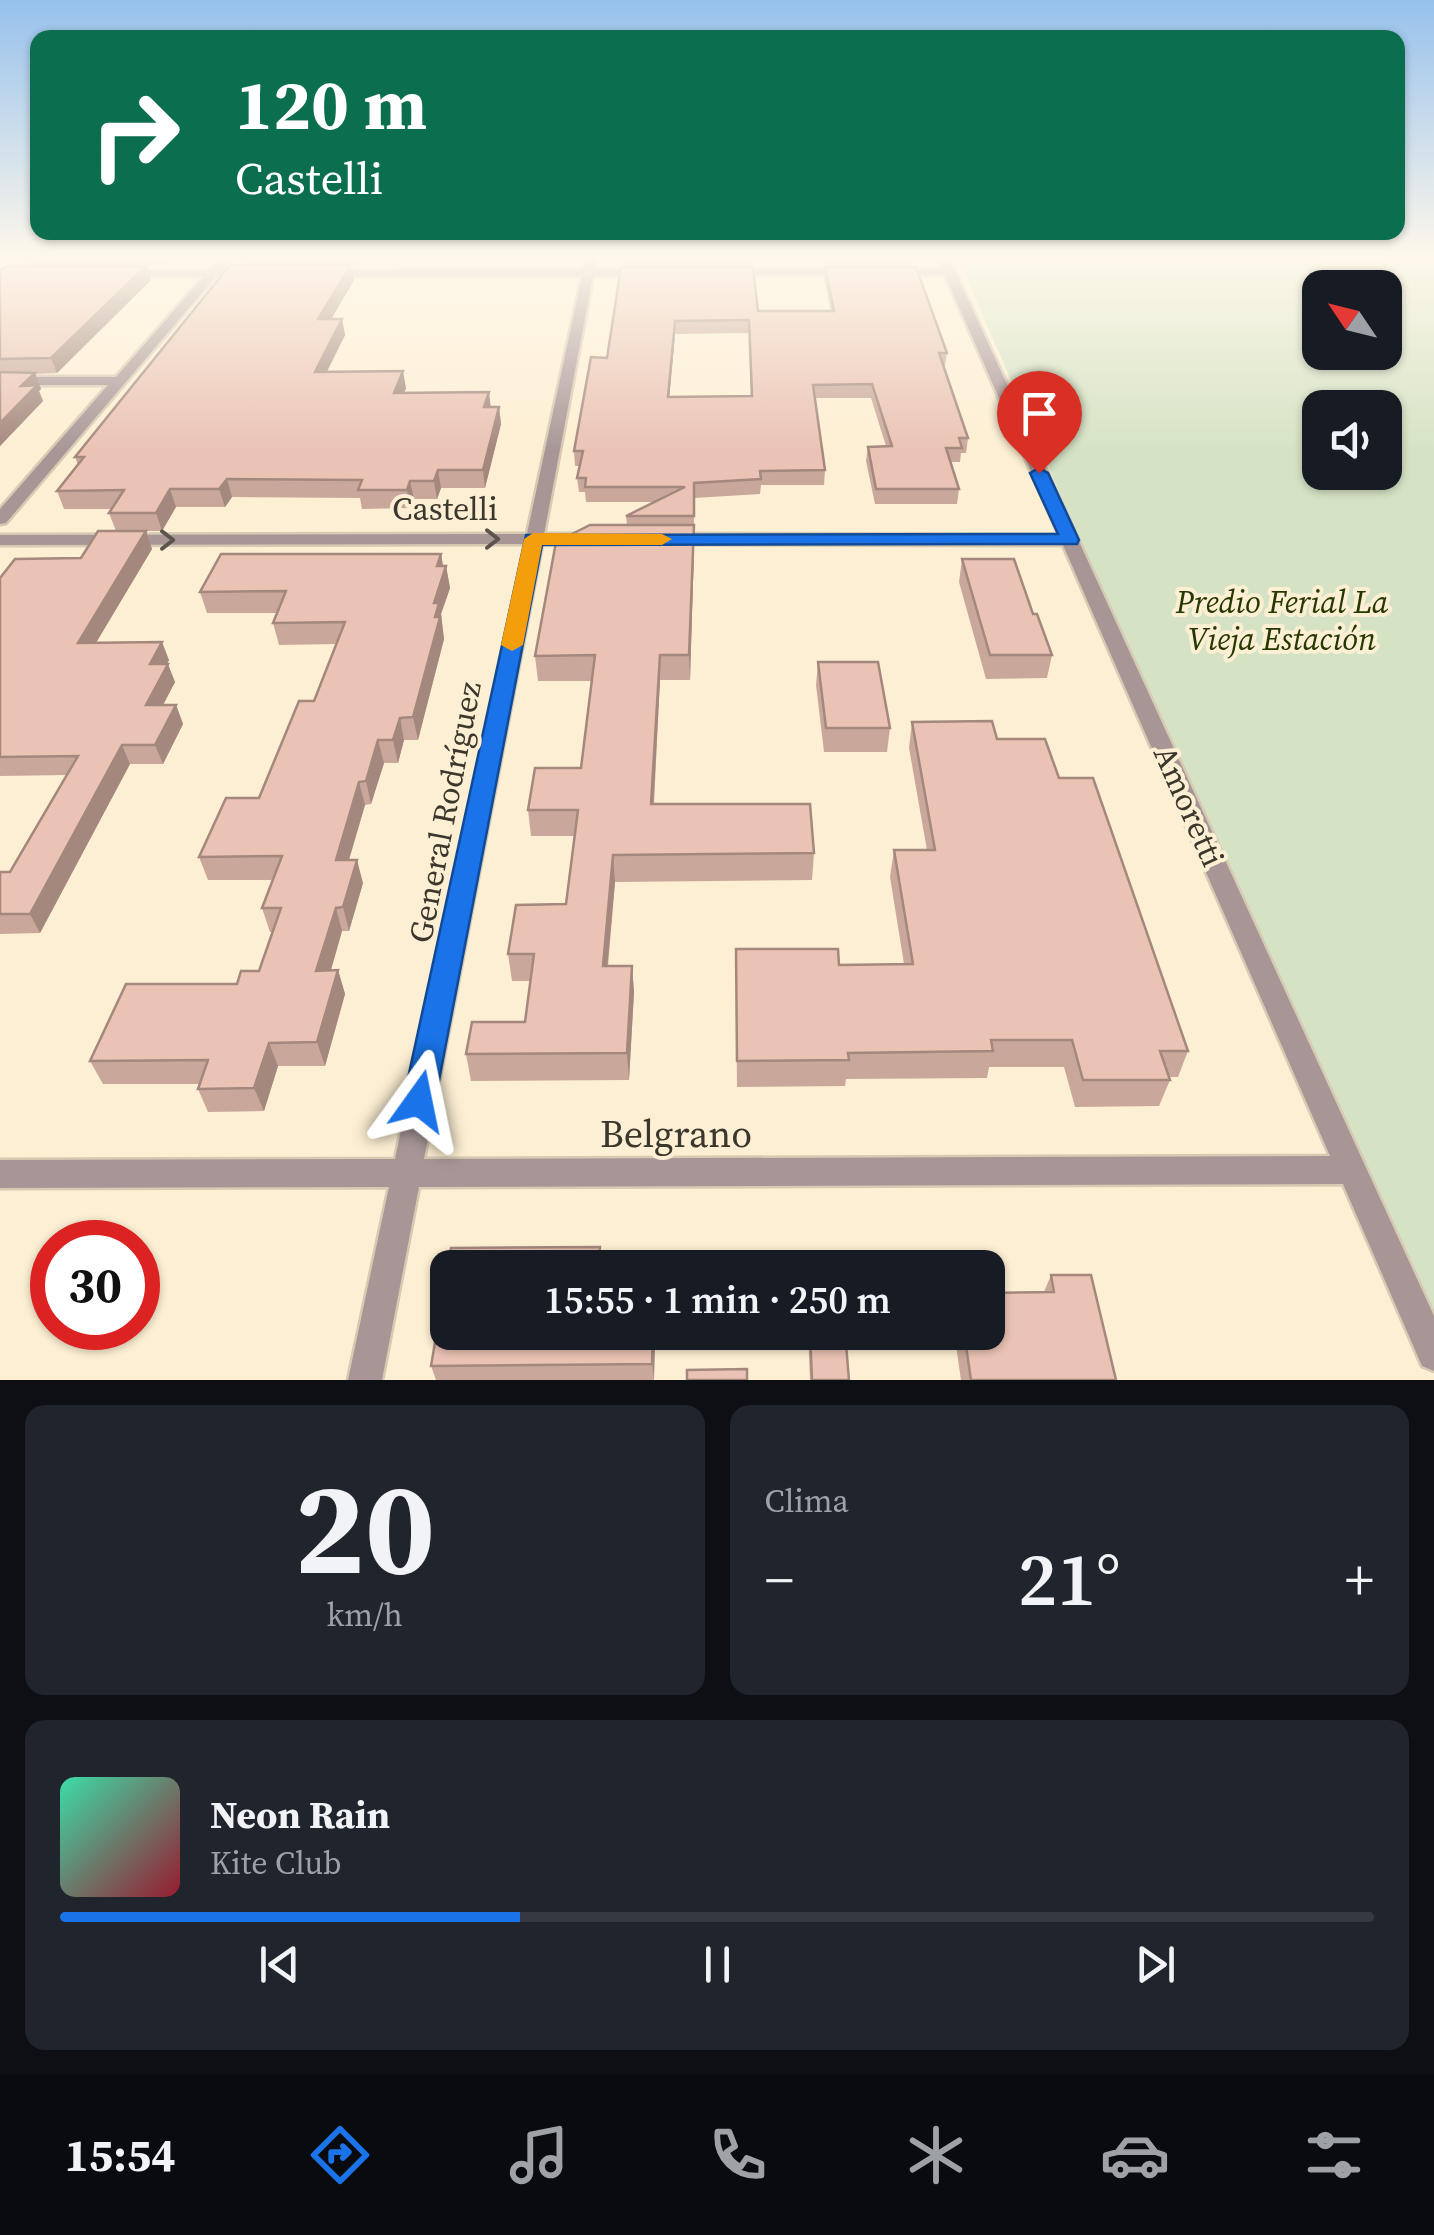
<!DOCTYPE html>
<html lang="es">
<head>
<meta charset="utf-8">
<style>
  body { margin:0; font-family:"Source Serif 4",serif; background:#20242c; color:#f1f3f6; height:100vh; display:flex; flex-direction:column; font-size:38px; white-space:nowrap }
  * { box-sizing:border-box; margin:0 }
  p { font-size:32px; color:#9ea1a6 }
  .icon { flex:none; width:55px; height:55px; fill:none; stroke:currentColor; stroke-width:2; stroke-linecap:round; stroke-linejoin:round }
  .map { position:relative; height:1380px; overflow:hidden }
  .details { display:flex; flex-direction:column; gap:25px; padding:25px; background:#0d0f14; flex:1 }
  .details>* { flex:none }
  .top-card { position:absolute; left:30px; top:30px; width:1375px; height:210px; border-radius:20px; box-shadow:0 2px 8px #0004; background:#0b6e4f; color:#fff; overflow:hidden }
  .needle { width:65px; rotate:305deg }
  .buttons { position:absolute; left:1302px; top:270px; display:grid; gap:20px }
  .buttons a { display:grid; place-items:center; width:100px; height:100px; border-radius:20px; background:#171b24; box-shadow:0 2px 8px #0004; font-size:50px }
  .speed { position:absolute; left:30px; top:1220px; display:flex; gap:20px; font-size:50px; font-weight:700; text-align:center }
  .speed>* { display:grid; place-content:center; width:130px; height:130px; border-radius:50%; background:#171b24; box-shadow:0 2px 8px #0004; line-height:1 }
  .speed .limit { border:15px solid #d22; background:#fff; color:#111 }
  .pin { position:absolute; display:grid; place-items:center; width:85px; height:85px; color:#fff; margin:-102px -42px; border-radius:50% 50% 50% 0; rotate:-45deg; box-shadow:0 0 10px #0007 }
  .pin .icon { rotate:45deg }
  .me { position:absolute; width:110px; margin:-55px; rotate:12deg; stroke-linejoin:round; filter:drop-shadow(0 0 8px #0008) }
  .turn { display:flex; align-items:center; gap:35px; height:210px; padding:0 40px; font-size:45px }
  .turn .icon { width:130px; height:130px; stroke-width:2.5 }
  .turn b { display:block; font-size:70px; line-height:85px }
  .big { font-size:75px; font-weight:600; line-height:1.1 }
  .details .widget { flex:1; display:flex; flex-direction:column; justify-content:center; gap:15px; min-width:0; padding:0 35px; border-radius:20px; background:#20242c }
  .details .dial { align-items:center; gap:0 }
  .dial b { font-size:130px; line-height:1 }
  .song { display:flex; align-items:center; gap:30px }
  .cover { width:120px; height:120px; border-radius:15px; background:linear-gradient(135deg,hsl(160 70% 55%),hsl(350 70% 35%)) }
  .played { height:10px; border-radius:5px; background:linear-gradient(90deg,#1a73e8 35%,#363941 35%) }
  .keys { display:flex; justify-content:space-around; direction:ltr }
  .heat { display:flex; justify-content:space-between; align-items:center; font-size:55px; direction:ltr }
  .details .tiles { flex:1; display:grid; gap:25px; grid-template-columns:1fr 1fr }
  .widget:last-child { grid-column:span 2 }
  .trip { position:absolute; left:430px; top:1250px; width:575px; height:100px; border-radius:20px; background:#171b24; box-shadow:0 2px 8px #0004; font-weight:600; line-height:100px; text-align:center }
  .tab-bar { display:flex; height:160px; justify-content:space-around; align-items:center; background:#090b0e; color:#9ea1a6 }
  .tab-bar .icon { width:70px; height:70px }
  .tab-bar .selected { color:#1a73e8 }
  .tab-bar b { font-size:45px; color:#f1f3f6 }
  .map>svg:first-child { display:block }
  .green { fill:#d5e3c4; fill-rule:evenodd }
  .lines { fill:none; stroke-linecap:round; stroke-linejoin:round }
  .minor-casing { stroke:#d6cab2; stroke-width:5 }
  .minor { fill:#a89697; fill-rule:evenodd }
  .wall { fill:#c9a89b; fill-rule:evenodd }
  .shaded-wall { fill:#a4887e }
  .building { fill:#eac3b4; stroke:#a4887e; stroke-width:2.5; fill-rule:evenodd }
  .oneway { stroke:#5c544c }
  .route { fill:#1a73e8; stroke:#114b97; stroke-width:2.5 }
  .slow { fill:#f59e0b }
  .labels { text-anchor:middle; stroke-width:8; stroke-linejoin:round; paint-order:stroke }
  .street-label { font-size:32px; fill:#3c372c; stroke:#fdefd3 }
  .park-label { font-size:32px; font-style:italic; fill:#263801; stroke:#fdefd3 }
  .near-street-label { font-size:38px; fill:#3c372c; stroke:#fdefd3 }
</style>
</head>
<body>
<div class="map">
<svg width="1434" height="1380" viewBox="0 0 1434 1380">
  <rect width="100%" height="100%" fill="#fdefd3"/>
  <path class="green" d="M958,258H1434V1346L1353,1170ZM1320,288H1385V352H1320ZM1320,408H1385V472H1320Z"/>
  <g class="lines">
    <g class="minor-casing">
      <path id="minor" d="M220,258H232L222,270H246L252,273L246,276H216L6,523L0,524V509L108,385H0V377H116L204,276H125L119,273L121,271L210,270Z
        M585,258H597L595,269H646L652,272L646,275L593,276L544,534H588L596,539L588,544H542L424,1159L1330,1156L1063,545L667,544L659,539L667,534L1059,535L945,275H890L884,272L890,269H942L937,258H949L1434,1316V1371L1422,1366L1343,1184L419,1187L382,1380H348L389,1187L0,1188V1160L395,1159L525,544L0,545V535L527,534L582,276H325L319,273L325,270L583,269Z
        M730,269H851L857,272L851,275L726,274V270Z"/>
    </g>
    <use href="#minor" class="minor"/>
  </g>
  <path class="wall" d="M26,258H173L165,265L123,266L151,280L57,373L35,374L41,389L39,391L43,401L0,446V271L29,266Z
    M243,258H380H366L362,265H351L354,280L331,319H342L345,335L327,372L406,388L404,393L499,407L501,424L485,488H441L437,499H414L410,508L362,509L360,498L232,497L225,507H176L162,531H116L109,513L112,509H64L57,491L78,465L75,457L245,265Z
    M623,258H752V265H623Z
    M820,258H910V265H821Z
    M621,267L758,311H831L824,279L825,267L947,353L945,366H943L968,438L966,453H961L960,462H951L959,489L957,504H875L866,461L868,447L886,446L871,398H815L825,470L824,485H761L760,494L694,498V549L690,680H660L654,804L814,853L812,880L615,882L608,966H632L634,992L629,1080L471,1081L466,1054L525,1022L530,981H512L508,954L566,904L575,836H531L528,810L581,768L592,681H538L535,656L627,525L626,516L655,502H586L585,492H579L577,478L580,466H575L574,451L607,358ZM749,333L751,396L669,397L675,334Z
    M146,531L152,549L96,643L169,660L167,664L175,682L163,705H176L183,724L163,764H130L40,933L0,934V872H10L67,775L0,776V578L81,558Z
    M441,554L443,566H446L450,588L441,614L444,639L418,740H404L398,763H384L371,804L365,805L349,860L363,883L349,931H342L331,970H338L345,994L325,1066H278L264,1111L208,1112L198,1089L199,1084H103L90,1061L259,971L273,932H270L262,908L273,880H208L199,857L259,798L314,701L336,644L279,645L273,623L277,613H207L200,592Z
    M962,559L1033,614L1052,655L1047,678L986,679L959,582Z
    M818,662L890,728L887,752H824L816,685Z
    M912,722L997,739L1059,778L1188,1051L1178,1077H1169L1170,1080L1159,1106L1075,1107L1064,1067H989L987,1078L846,1079L845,1086L737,1087L736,976L839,965L904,964L890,877L894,850H927L909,748Z
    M600,1247L602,1268H448V1332H654V1380H436L431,1366L451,1248Z
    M1051,1275L1116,1380H961L954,1332H988L1044,1292Z
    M808,1332H845L849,1380H810Z"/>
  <path class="shaded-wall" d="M163,258H173L165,265Z
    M351,265L354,280L322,335L318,319Z
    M146,266L151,280L57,373L51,358Z
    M342,319L345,335L318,389L315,372Z
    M675,321V334L668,411V397Z
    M403,371L406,388L397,410L394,393Z
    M35,373L41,389L39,391L43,401L0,446V423L21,386Z
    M489,392L491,409L484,407Z
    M499,407L501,424L485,488L483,470Z
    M438,470L441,488L437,499L434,481Z
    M227,479L232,497L225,507L219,489Z
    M410,481L414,499L410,508L407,490Z
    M170,489L176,507L162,531L156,513Z
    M694,525V549L690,680L689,655Z
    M146,531L152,549L85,661L78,643Z
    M441,554L444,572L446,566L450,588L441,614L444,639L418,740L413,717L434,603L437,566Z
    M162,642L169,660L157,683L150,664Z
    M660,655V680L652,830L651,804Z
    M168,664L175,682L153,724L146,705Z
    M176,705L183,724L163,764L155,745Z
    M400,718L404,740L398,763L393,740Z
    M378,740L384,763L371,804L366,781Z
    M122,745L130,764L40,933L30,914Z
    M359,782L365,805L342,883L336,860Z
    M613,855L615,882L605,992L603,966Z
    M357,860L363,883L349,931L343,907Z
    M336,908L342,931L324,994L316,971Z
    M632,966L634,992L629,1080L627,1053Z
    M338,970L345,994L325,1066L317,1042Z
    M269,1043L278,1066L264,1111L254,1088Z
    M653,1332L655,1347L654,1380L652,1364Z"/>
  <path class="building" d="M230,265H351L318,319H342L315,372L403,371L394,393L489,392L484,407H499L483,470H438L434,481H410L407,490H358L362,480L227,479L219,489H170L156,513H109L124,490L57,491L84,457H75Z
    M7,266H146L51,358L0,359V271Z
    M621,267H753L758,311H834L825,267H916L947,353H939L968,438H959L962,448H946L959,489H876L868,447L892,446L872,384L813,385L825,470L760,471L761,479L694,483V516H626L685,487H585L586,478H577L583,451H574L591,357L607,358ZM749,320L752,396L668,397L675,321Z
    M0,372L35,373L21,386L37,385L0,423Z
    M590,525H694L689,655H660L651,804H810L814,853L613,855L603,966H632L627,1053L466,1054L472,1022H525L534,954H508L516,905L566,904L578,810H528L535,768H581L595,655L535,656L556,542Z
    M98,531H146L78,643L162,642L150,664H168L146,705H176L155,745H122L30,914H0V872H10L78,756L0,757V578L15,559L81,558Z
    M221,554H441L437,566H446L434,603H439L435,617H440L413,717L400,718L393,740H378L366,781L359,782L336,860H357L343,907L336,908L316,971L338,970L317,1042L269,1043L254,1088L198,1089L208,1060L90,1061L126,984H237L241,971H259L281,908H262L282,856L199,857L226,798H259L299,701H314L345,622L273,623L286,591L200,592Z
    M962,559H1014L1033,614H1037L1052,655H990Z
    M818,662H878L890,728H826Z
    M992,721L997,739H1045L1059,778H1093L1188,1051H1160L1170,1080H1083L1072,1040H991L993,1051L848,1053L849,1060L737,1061L736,949H838L839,965L913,964L894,850H935L912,722Z
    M600,1247L598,1268H448V1332H653L652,1364L431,1366L451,1248Z
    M1051,1275H1091L1116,1380H971L964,1332H988V1293L1054,1292Z
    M810,1332H845L849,1380H812Z
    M747,1369V1380H687V1370Z"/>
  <defs><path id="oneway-chevron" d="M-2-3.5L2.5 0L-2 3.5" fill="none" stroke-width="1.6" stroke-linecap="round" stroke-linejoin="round" transform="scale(2.5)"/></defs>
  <g class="oneway">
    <use href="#oneway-chevron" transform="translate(492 539)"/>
    <use href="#oneway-chevron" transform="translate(167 540)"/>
  </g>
  <linearGradient id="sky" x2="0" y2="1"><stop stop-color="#96c1ec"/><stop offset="0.57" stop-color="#fef8eb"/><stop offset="1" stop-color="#fef8eb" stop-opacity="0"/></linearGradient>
  <rect width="1434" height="451" fill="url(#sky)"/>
  <path class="route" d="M1039,468L1048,473L1079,540L1077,544L542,545L435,1101L430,1111L419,1115L408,1111L403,1101L526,535L1058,534L1030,473Z"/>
  <path class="slow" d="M533,533L662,534L672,539L662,545H542L523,645L512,651L501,645L524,539Z"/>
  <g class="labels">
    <g class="street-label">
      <text x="445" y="520">Castelli</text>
      <text transform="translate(1189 806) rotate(66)" y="11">Amoretti</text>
      <text transform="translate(445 812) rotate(-79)" y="11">General Rodríguez</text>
    </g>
    <g class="park-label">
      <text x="1282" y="613">Predio Ferial La<tspan x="1282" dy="37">Vieja Estación</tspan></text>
    </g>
    <g class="near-street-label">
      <text x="676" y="1147">Belgrano</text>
    </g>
  </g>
</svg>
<div class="buttons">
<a><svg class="needle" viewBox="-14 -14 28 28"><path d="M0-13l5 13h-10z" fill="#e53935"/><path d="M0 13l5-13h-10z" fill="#9ea1a6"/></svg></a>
<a><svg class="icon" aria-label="sound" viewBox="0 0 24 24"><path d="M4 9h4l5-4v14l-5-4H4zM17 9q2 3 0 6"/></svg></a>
</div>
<div class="speed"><div class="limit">30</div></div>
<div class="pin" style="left:1039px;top:473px;background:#d93025"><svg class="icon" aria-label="arrive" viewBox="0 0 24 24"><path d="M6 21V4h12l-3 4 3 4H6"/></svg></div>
<svg class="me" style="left:419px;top:1101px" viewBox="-20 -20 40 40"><path d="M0-17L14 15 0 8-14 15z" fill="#1a73e8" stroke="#fff" stroke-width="4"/></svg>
<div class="trip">15:55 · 1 min · 250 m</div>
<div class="top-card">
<div class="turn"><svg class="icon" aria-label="right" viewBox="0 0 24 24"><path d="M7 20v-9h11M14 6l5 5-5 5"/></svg><div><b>120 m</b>Castelli</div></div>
</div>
</div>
<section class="details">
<div class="tiles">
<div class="widget dial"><b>20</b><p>km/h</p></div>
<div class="widget"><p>Clima</p>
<div class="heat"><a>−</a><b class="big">21°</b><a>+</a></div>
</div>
<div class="widget">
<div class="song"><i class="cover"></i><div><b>Neon Rain</b><p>Kite Club</p></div></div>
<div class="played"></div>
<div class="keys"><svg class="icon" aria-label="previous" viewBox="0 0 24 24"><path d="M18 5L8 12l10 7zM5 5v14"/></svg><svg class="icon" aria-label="pause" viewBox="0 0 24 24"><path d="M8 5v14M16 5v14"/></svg><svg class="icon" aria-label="next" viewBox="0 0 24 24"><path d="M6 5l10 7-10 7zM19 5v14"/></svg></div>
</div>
</div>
</section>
<nav class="tab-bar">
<b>15:54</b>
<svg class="icon selected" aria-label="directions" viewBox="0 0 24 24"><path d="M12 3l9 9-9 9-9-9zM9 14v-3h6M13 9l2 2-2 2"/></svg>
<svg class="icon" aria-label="music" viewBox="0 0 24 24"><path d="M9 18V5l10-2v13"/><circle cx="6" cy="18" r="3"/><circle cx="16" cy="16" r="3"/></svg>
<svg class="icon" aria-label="phone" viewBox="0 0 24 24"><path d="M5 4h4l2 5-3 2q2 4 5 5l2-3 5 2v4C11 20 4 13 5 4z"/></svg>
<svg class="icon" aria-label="climate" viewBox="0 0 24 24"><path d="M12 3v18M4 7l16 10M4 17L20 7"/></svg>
<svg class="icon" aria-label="car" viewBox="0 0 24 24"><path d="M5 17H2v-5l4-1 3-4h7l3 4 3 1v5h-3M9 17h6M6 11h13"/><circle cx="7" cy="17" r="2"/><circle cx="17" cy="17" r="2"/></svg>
<svg class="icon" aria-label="filters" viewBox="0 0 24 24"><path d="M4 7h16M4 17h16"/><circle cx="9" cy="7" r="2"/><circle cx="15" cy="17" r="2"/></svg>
</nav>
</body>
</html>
